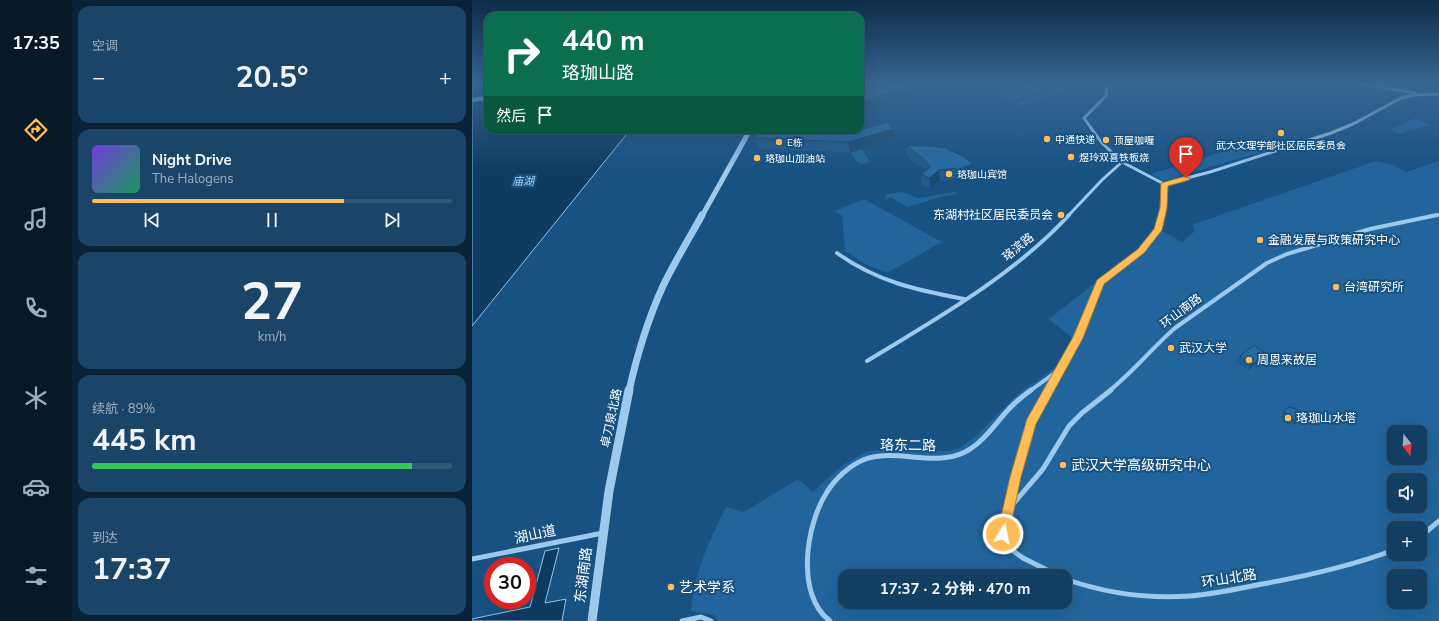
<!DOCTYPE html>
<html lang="zh">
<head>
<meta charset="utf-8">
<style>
  body { margin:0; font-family:"Nunito Sans","Noto Sans SC",sans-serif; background:#1b4568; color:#f1f3f6; height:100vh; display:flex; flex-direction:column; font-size:15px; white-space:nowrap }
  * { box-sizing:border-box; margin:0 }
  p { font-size:13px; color:#9caebe }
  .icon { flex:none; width:22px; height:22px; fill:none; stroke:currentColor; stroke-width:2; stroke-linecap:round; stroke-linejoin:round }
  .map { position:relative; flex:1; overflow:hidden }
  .panel { display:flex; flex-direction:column; gap:6px; padding:6px; background:#0a2236; width:400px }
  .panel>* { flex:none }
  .top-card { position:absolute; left:12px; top:12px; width:380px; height:122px; border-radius:12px; box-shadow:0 4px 16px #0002,0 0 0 1px #315777; background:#0b6e4f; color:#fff; overflow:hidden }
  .needle { width:26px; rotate:163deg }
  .tools { position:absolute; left:915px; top:425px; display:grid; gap:8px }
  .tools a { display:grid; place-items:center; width:40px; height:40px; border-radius:8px; background:#123e62; box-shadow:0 4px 16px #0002,0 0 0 1px #315777; font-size:20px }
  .speed { position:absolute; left:12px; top:557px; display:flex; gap:8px; font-size:20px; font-weight:700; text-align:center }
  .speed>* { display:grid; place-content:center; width:52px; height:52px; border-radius:50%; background:#123e62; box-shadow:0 4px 16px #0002,0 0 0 1px #315777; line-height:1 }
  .speed .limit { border:6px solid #d22; background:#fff; color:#111 }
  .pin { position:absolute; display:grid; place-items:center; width:34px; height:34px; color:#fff; margin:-41px -17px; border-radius:50% 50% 50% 0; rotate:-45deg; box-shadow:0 0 4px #0007 }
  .pin .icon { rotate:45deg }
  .me { position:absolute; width:44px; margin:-22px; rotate:10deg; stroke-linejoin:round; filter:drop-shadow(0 0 3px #0008) }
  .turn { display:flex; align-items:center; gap:14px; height:84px; padding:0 12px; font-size:18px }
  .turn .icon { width:52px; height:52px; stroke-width:2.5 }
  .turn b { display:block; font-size:28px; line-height:34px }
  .then { display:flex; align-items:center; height:38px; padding:0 12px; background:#0003; gap:8px; font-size:15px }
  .big { font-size:30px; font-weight:700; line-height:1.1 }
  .panel .widget { flex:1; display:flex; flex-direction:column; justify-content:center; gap:6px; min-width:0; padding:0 14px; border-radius:12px; background:#1b4568 }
  .panel .dial { align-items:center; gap:0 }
  .dial b { font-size:52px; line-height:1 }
  .song { display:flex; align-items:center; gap:12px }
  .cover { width:48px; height:48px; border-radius:6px; background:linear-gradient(135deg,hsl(260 70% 55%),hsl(150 70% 35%)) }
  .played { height:4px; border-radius:2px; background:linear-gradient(90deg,#ffbd57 70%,#315777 70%) }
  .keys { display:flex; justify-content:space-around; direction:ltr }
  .heat { display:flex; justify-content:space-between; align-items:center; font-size:22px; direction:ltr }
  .charge { height:6px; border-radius:3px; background:linear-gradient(90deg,#34c759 89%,#315777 0) }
  .trip { position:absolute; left:366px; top:569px; width:234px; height:40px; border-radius:12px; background:#123e62; box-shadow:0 4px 16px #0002,0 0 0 1px #315777; font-weight:700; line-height:40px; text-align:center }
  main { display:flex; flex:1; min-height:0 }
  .tabs { display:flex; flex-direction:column; width:72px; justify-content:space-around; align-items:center; background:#071927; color:#9caebe }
  .tabs .icon { width:28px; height:28px }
  .tabs .on { color:#ffbd57 }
  .tabs b { font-size:18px; color:#f1f3f6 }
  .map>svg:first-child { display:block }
  .green { fill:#21659c; fill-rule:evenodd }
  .water { fill:#0f3b60; stroke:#8ec5ef }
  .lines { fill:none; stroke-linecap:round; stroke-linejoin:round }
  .minor-far2 { stroke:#9cc9ec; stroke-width:3 }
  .minor-far1 { stroke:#9cc9ec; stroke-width:4 }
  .minor { stroke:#9cc9ec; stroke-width:5 }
  .tertiary-far2 { stroke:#9cc9ec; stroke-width:5 }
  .tertiary-far1 { stroke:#9cc9ec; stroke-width:7 }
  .tertiary { stroke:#9cc9ec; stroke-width:9 }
  .secondary { fill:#c8e2f9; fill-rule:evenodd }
  .wall { fill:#215b8b }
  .shaded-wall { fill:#1b4a71 }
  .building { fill:#266aa2; stroke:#1b4a71 }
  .route { fill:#ffbd57; stroke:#a67b39 }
  .poi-dot { fill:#ffbd57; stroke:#185283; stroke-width:1.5 }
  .labels { text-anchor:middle; stroke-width:4; stroke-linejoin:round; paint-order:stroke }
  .far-poi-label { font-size:10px; fill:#fff; stroke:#185283; text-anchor:start }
  .far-water-label { font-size:11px; font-style:italic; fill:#a7d2f4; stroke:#185283 }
  .poi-label { font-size:12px; fill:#fff; stroke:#185283; text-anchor:start }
  .street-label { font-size:12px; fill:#fff; stroke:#185283 }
  .near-street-label { font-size:14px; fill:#fff; stroke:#185283 }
  .near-poi-label { font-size:14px; fill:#fff; stroke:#185283; text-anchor:start }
</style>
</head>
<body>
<main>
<nav class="tabs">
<b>17:35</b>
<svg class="icon on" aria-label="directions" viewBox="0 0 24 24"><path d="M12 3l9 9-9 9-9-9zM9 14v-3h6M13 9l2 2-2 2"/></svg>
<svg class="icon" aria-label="music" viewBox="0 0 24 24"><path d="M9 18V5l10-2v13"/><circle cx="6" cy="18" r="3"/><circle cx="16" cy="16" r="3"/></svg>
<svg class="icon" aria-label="phone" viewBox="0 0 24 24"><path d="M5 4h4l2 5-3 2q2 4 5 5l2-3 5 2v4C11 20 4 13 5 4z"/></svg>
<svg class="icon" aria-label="climate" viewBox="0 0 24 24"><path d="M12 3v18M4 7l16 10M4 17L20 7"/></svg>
<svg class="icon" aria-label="car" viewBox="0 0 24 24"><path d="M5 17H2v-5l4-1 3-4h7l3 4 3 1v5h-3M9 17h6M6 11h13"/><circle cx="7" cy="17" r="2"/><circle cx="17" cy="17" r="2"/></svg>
<svg class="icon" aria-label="filters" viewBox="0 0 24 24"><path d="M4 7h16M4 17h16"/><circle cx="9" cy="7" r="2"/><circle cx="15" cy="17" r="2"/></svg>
</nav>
<section class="panel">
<div class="widget"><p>空调</p>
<div class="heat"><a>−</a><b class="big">20.5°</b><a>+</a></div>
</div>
<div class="widget">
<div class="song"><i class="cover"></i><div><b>Night Drive</b><p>The Halogens</p></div></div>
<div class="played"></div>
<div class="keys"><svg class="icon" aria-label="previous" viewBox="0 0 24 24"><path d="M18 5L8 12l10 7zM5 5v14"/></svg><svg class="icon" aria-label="pause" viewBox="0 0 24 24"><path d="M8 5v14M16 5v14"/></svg><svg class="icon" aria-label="next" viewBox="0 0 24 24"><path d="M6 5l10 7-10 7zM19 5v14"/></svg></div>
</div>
<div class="widget dial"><b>27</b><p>km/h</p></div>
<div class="widget"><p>续航 · 89%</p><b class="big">445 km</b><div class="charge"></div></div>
<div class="widget"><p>到达</p><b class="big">17:37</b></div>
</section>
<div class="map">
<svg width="967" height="621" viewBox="0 0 967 621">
  <rect width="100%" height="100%" fill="#185283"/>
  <path class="green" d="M560,84H565L562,85L569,90L541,100L546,103L590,88L585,85L581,86L578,84H589L595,89L550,105L527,95Z
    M943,118L959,125L927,134L918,130Z
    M797,137L809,146L691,181L679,174Z
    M390,149L397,160L396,162L392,164L386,163L379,153Z
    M904,161L922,165L934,172L967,161V621H246L242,615L219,611C222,573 237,541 254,507L272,512L326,479L341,492L371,465L394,452L416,448L465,451H477L488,448L504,436L546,394L585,366L589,362L602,339L577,319L666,249L683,227L710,242L723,231L720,225L728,222ZM922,432H948V458H922ZM922,480H948V506H922ZM922,528H948V554H922ZM373,576H593V602H373ZM922,576H948V602H922Z
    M431,192L446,198L484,192L485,194L471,196L436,207L418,197L414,200L413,197L415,194Z
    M392,199L470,242L415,273L393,264L373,251L370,216L363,211Z"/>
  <path class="water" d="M0,84H16V130H158L0,326Z
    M87,548L73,603L94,599L90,621H0V619L58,607L73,551Z"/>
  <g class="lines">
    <path class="minor-far2" d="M890,84L944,93
      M650,162L692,184L738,172L859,133L881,124L929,98L942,95L967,94
      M596,216L630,180L650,162L629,142L612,118L634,96L635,84
      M690,216L692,208V184
      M960,216L967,215"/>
    <path class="minor-far1" d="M365,253C405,282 445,290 492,299
      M395,361C464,319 542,275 597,215
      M558,391L588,369
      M577,391L606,338L629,282L669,251L686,229L690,215
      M637,391C661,372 680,348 703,328L795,263L815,254L898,229L965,215"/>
    <path class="minor" d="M535,511L559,423L577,390
      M948,537L967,521
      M0,559L131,533
      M587,576L551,558L537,548L532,541L531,528L535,511L571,469L597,426L610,413L639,390
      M593,579C633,593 676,599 718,596C742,594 766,589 790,584C835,576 879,566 922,550
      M210,621L229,617L239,621
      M358,621C323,595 334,524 355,492C363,479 377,466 391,460C424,447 461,468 493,452C511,443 523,424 536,410C543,402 551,396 559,390"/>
    <path class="tertiary-far2" d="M230,216L278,130"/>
    <path class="tertiary-far1" d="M157,391C165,355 176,319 191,286C203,261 217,239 230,215"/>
    <path class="tertiary" d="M120,621L137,491L157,390"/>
    <path class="secondary" d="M16,96V100L0,102V98Z"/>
  </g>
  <path class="wall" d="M422,84H447V94L391,112L388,109V95Z
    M421,129L422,139L378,152L286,149L283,138L301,130H330L329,132H335V130H353L352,133H375Z
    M434,146L476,148V149L501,175L485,181L484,179L468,181L458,189L449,185V174L453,170L452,169L435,157Z
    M768,356L790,359L776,370L764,361Z
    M813,409L829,418L824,423L820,425L813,423L809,418V414Z"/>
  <path class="shaded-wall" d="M444,84H447V94L391,112L390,102Z
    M421,129L422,139L378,152L376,142Z
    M323,130H330L325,140L322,132Z
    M347,130H353L349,141L346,132Z
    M501,164V175L485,181V170Z
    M467,170L468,181L458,189V178Z
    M794,354L790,359L776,370L779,365Z
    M829,418L824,423L820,425L824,420Z"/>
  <path class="building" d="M422,84H444L390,102L388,100V95Z
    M416,122L421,129L376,142L283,138L287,130H323L322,132H335V130H347L346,132L375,133Z
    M434,146H458L476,148L475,149L491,156L501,164L485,170L484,168L467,170L458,178L449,174L458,167L451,158Z
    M782,345L794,354L779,365L768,356Z
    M818,407L824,409L829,413V418L824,420L818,419L813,414V409Z"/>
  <linearGradient id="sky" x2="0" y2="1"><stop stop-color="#0d2d48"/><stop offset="0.49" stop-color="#376693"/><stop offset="1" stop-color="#376693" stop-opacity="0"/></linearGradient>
  <rect width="967" height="171" fill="url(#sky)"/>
  <path class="route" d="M714,176L718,178L717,180L696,186L695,208L690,230L672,253L632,284L611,338L564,424L549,477L537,534L535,539L531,541L526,539L525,534L538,477L555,419L601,337L625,280L666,249L682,229L688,208L689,183Z"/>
  <g class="poi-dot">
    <circle cx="809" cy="133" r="4"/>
    <circle cx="575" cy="139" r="4"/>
    <circle cx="634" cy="140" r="4"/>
    <circle cx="307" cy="142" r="4"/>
    <circle cx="599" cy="157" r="4"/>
    <circle cx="285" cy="158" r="4"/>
    <circle cx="477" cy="174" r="4"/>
    <circle cx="589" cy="215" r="4"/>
    <circle cx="788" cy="240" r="4"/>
    <circle cx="864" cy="287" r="4"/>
    <circle cx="699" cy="348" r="4"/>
    <circle cx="777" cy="360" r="4"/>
    <circle cx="816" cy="418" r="4"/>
    <circle cx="591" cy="465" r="4"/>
    <circle cx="199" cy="587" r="4"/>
  </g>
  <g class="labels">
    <g class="far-poi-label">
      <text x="583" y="143">中通快递</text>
      <text x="642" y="144">顶屋咖喱</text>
      <text x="315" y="146">E栋</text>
      <text x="809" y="149" text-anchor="middle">武大文理学部社区居民委员会</text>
      <text x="607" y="161">煜玲双喜铁板烧</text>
      <text x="293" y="162">珞珈山加油站</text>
      <text x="485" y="178">珞珈山宾馆</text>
    </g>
    <g class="far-water-label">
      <text x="51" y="185">庙湖</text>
    </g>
    <g class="poi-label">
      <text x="581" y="219" text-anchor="end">东湖村社区居民委员会</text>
      <text x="796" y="244">金融发展与政策研究中心</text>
      <text x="872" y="291">台湾研究所</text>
      <text x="707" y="352">武汉大学</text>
      <text x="785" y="364">周恩来故居</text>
      <text x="824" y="422">珞珈山水塔</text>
    </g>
    <g class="street-label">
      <text transform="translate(546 247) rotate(-39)" y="4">珞滨路</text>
      <text transform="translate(709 311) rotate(-37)" y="4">环山南路</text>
      <text transform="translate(139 418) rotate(-78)" y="4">卓刀泉北路</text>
    </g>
    <g class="near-street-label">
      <text transform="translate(436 445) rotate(1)" y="5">珞东二路</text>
      <text transform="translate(63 534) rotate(-12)" y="5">湖山道</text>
      <text transform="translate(111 575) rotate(-83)" y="5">东湖南路</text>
      <text transform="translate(757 578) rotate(-9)" y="5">环山北路</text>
    </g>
    <g class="near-poi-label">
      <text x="599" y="470">武汉大学高级研究中心</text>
      <text x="207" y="592">艺术学系</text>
    </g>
  </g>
</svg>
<div class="tools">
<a><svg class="needle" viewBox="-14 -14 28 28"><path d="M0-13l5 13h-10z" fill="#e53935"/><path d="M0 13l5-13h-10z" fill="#9caebe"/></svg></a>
<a><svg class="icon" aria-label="sound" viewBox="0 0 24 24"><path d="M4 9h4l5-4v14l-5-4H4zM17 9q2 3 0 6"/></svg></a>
<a>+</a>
<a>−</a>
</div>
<div class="speed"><div class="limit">30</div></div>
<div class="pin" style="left:714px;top:178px;background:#d93025"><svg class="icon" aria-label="arrive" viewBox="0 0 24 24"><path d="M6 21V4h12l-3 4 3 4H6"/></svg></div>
<svg class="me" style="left:531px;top:534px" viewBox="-20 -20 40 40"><circle r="17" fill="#ffbd57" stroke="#fff" stroke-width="3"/><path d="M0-11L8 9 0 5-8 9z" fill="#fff"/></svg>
<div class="trip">17:37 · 2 分钟 · 470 m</div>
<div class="top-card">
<div class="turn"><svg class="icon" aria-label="right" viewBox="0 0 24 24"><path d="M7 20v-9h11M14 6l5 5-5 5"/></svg><div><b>440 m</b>珞珈山路</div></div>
<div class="then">然后<svg class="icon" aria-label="arrive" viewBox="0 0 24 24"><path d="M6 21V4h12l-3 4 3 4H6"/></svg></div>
</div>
</div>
</main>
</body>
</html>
